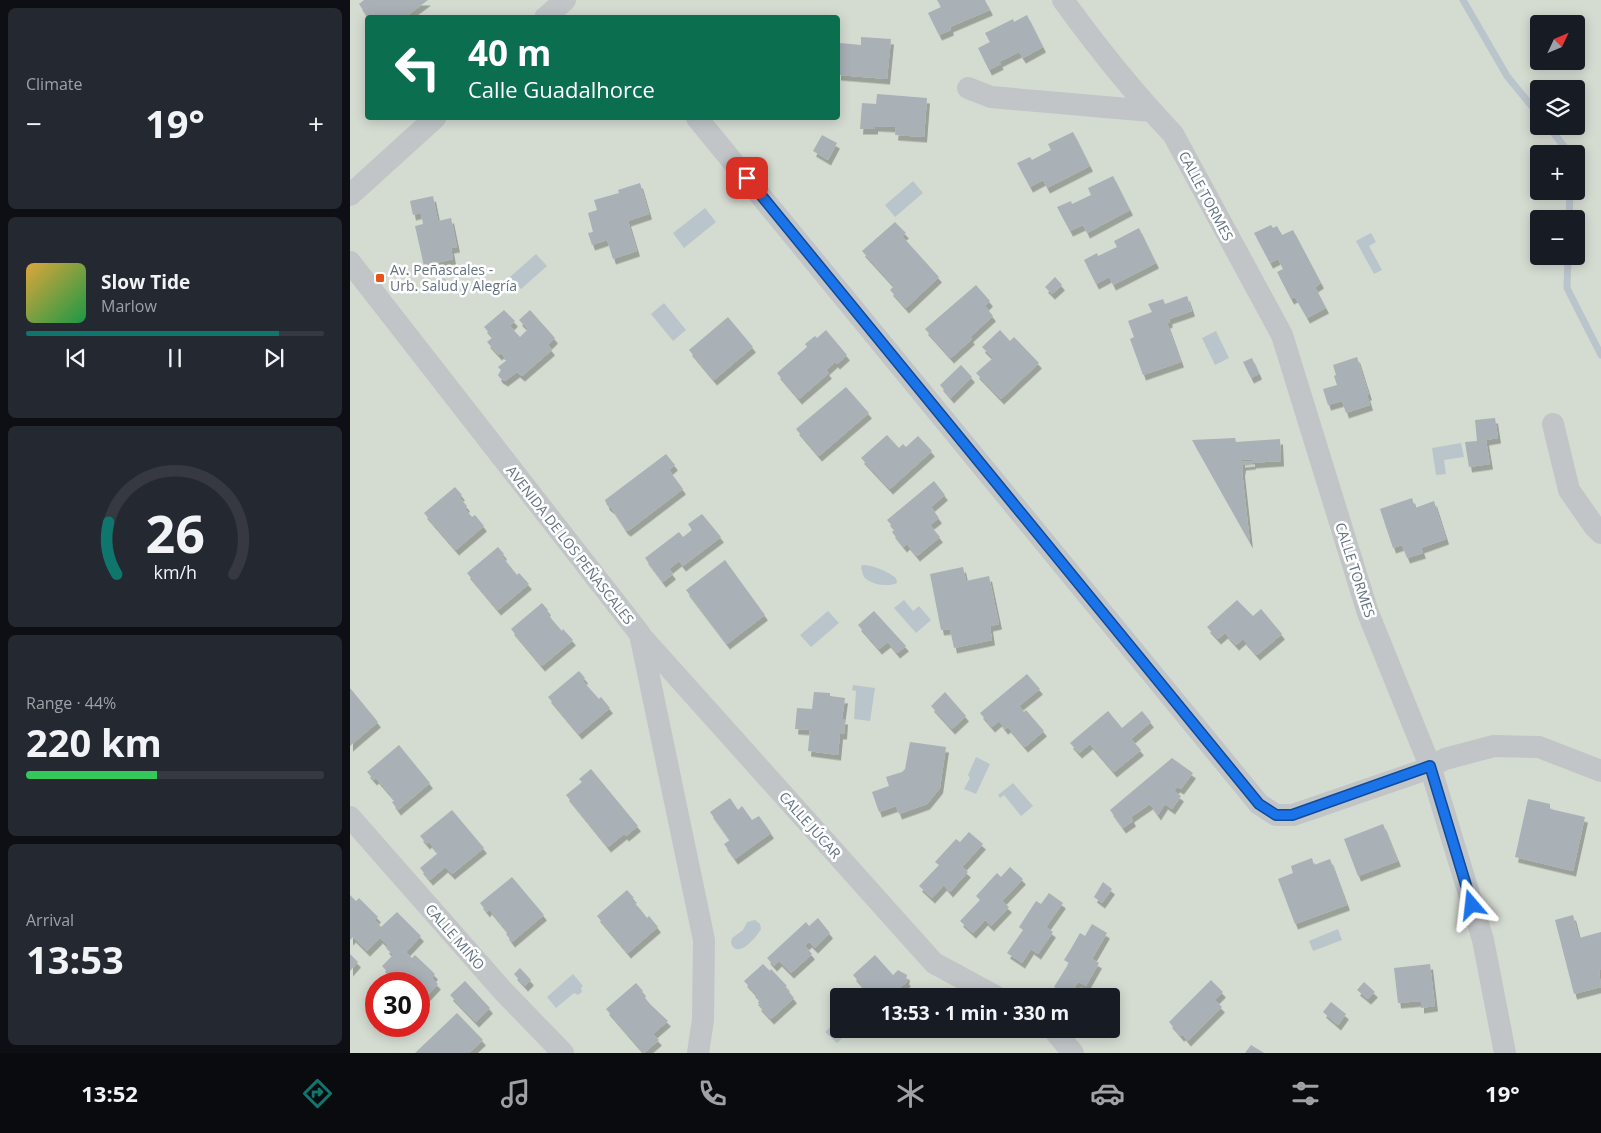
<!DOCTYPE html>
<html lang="en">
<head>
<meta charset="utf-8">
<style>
  body { margin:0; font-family:"Open Sans",sans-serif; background:#242831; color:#f1f3f6; height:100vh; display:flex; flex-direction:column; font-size:19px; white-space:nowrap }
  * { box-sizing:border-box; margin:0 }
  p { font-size:16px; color:#9ea1a6 }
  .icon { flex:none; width:28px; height:28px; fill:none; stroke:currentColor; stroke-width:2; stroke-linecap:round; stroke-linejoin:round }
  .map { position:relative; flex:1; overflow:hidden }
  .panel { display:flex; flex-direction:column; gap:8px; padding:8px; background:#0d0f14; width:350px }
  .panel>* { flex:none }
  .guide { position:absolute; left:15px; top:15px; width:475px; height:105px; border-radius:5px; box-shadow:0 2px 12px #0003; background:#0b6e4f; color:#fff; overflow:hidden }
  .needle { width:32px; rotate:46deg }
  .buttons { position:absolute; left:1180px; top:15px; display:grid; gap:10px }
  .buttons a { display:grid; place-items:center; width:55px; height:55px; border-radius:5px; background:#171b24; box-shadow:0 2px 12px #0003; font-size:25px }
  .speed { position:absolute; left:15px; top:972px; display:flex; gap:10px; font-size:25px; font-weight:700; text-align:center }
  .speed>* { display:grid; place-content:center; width:65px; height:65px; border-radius:50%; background:#171b24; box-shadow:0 2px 12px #0003; line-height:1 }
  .speed .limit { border:8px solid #d22; background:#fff; color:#111 }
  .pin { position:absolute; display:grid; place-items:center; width:42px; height:42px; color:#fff; margin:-21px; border-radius:10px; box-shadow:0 2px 8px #0006 }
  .me { position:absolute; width:55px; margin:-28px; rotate:343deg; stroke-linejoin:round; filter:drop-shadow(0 0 4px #0008) }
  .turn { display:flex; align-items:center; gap:18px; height:105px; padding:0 20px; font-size:22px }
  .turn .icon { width:65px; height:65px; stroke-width:2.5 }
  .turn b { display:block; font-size:35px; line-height:42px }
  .big { font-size:38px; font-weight:700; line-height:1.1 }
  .panel .tile { flex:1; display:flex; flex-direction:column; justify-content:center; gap:8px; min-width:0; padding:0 18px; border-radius:8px; background:#242831 }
  .panel .dial { align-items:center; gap:0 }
  .dial svg { height:130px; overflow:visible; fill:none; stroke:#363941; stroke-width:7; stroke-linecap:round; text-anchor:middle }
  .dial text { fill:#f1f3f6; stroke:none }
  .song { display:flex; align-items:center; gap:15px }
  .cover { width:60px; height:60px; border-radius:8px; background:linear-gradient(135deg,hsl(40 70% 55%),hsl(140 70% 35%)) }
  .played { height:5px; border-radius:2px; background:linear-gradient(90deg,#0f766e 85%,#363941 85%) }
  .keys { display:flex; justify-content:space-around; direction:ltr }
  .heat { display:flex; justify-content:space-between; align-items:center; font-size:28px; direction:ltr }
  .charge { height:8px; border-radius:4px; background:linear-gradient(90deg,#34c759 44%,#363941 0) }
  .trip { position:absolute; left:480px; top:988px; width:290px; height:50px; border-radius:5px; background:#171b24; box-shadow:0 2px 12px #0003; font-weight:700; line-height:50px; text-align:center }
  .dock { display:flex; height:80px; justify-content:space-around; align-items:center; background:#090b0e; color:#9ea1a6 }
  .dock .icon { width:35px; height:35px }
  .dock .selected { color:#0f766e }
  .dock b { font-size:22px; color:#f1f3f6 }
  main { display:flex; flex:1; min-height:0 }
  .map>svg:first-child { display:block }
  .green { fill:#d4dbd1; fill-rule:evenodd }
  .water { fill:#bac5cb }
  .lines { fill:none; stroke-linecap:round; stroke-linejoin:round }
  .stream { stroke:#bac5cb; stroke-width:7 }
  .building { fill:#a9b0b6; filter:url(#shadow) }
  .minor { stroke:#c1c5c8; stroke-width:22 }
  .route-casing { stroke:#114b97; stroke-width:12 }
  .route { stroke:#1a73e8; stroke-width:9 }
  .poi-dot { fill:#e8531c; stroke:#fff; stroke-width:2 }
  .labels { text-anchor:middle; stroke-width:5; stroke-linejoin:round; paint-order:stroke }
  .street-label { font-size:14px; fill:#627282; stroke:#fff }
  .poi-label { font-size:14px; fill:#627282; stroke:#fff; text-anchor:start }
</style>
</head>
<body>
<main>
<section class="panel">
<div class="tile"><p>Climate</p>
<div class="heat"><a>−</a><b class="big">19°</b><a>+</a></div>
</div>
<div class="tile">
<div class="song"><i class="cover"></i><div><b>Slow Tide</b><p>Marlow</p></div></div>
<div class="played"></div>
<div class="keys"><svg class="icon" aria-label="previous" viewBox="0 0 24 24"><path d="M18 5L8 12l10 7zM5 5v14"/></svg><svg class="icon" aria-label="pause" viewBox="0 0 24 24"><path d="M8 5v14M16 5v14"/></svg><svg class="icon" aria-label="next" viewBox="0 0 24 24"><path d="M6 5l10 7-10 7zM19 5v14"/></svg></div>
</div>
<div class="tile dial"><svg viewBox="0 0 100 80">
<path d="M14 69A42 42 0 1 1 86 69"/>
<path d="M14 69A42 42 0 0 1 9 37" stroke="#0f766e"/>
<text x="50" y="56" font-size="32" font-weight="700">26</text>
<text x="50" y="72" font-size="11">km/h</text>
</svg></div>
<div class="tile"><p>Range · 44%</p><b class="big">220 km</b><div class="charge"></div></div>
<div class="tile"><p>Arrival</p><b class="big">13:53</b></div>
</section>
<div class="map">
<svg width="1251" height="1053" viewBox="0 0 1251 1053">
  <defs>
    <filter id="shadow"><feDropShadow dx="3" dy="5.5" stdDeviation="0" flood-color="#0004"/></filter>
  </defs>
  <rect width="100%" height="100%" fill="#f4f4f0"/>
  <path class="green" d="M0,0H1251V1053H0ZM18,18H488V118H18ZM1189,24H1226V61H1189ZM1189,89H1226V126H1189ZM1189,154H1226V191H1189ZM1189,219H1226V256H1189ZM26,984H69V1026H26ZM489,996H761V1029H489Z"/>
  <path class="water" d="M563,181L573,193L545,217L535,205Z
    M355,208L366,222L334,248L323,233Z
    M1021,233L1026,242L1019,246L1032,270L1024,274L1006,241Z
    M186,254L197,266L171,289L160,277Z
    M95,278L98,288L73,294L71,284Z
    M314,303L336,330L323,341L301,314Z
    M866,331L879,358L865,365L852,338Z
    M1111,443L1114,457L1094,460L1096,474L1086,475L1082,448Z
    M512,565C523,565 537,571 546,578L547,583C539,587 523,585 516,579C512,576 513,572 511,568Z
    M554,600L563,611L569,606L581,620L566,633L544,608Z
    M478,611L489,623L461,647L450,635Z
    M503,685L525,688L520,721L504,719L506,691L502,690Z
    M626,757L640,764L626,794L614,789L620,778L618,775Z
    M663,783L683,806L671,816L654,795L650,798L648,795Z
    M405,920L410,924L411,929C406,938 387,960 381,943L382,938L393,930L397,922Z
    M988,929L992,940L963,951L959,941Z
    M223,974L233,986L231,988L232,992L228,995L224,993L206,1008L197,997Z
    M489,1018V1029H502L487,1043L475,1032Z"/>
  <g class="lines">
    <path class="stream" d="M1113,0L1157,76L1189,115
      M1198,126L1220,154
      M1219,219L1220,191
      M1218,256L1217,288L1251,355"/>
  </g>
  <path class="building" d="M14,0H78L54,18H18L9,4Z
    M587,0H635L640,10L600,27L601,30L589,35L578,13L591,7Z
    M677,15L693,47L673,58L669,52L649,62L651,64L639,70L628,48L640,42L635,33L663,19L664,22Z
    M511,37L541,39L537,79L488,75V40H490V43L511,45Z
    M527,94L577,98L574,137L545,135L546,127L525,126V129H510L512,103L526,104Z
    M723,132L740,166L697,188L693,180L680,187L667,163L680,157L682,160L701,150L698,144Z
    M472,135L487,143L478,160L463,151Z
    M763,176L780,210L737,233L733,225L720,231L707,207L721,201L722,204L741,195L738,188Z
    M290,183L299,214L278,221L287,251L263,259L257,240L242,245L238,233L243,232L238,213L247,210L244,200L269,193L268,190Z
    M83,196L88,221L101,218L107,247L101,248L103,259L74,266L65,226L73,224L71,213L63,215L60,201Z
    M545,222L556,233L552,236L589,277L556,308L540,290L544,286L512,251Z
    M921,225L923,228L927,226L932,235L943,230L971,283L965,287L976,308L957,318L945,297L941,299L927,272L933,269L928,259L920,263L904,233Z
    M789,228L806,263L763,285L759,277L746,284L734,260L747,253L748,256L767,247L764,241Z
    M705,277L712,285L702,294L695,287Z
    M626,285L640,301L635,306L643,316L620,337L622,339L601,358L575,329Z
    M837,296L842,311L819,319L820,322L817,323L831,362L793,375L780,339L784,337L778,321L802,312L798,304L813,299L815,304Z
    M154,310L165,321L160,326L170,337L178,329L169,320L180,310L205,338L198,345L202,350L172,376L167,372L155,381L150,378L148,375L151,370L148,367L157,360L151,353L149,355L137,342L143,337L134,327Z
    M378,317L403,347L364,380L339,350Z
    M476,330L497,355L487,364L485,362L476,370L479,373L449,399L427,373L457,347L455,344L465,336L467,338Z
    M650,330L660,341L664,337L689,363L651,399L626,373L643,358L632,347Z
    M1007,357L1019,395H1017L1020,405L996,413L992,401L978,405L973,389L987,385L984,376L986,375L983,365Z
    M902,358L909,374L901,378L893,362Z
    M611,365L622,377L601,398L590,385Z
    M496,387L519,413L469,456L446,429Z
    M1145,418L1148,438L1136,440L1140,464L1119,467L1115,442L1127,441L1125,420Z
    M537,435L549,448L553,444L556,447L568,436L582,451L540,489L511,458Z
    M885,438L886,442L930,439L931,461L902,463V459L892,460V462L902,461L903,464L893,465L892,471L900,543L842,440Z
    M316,454L325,465L319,470L333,489L278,531L275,529L262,509L257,505L255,500Z
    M584,481L595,495L581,507L589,518L580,525L590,537L567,556L557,544L554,547L542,532L545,529L537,520Z
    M105,487L112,495L109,497L117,506L115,509L122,517L125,515L134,526L106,550L74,513Z
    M1062,498L1065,508L1084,501L1096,539L1071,548L1073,553L1057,558L1052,545L1043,548L1030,509Z
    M352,514L371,537L333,566L329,561L319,569L323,574L313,582L295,558L329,532L333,537L342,530L338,524Z
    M148,547L154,554L152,556L167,575L169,573L179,584L148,610L117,573Z
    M375,560L415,615L377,644L336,590Z
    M613,567L616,581L639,576L649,624L640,626L642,640L604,648L600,629L591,630L580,574Z
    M887,600L903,616L911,609L932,634L907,655L893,639L886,645L875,633L868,639L857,627Z
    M192,603L198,610L196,612L205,623L212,631L213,629L223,640L192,666L161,629Z
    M524,611L556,646L547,653L538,642L529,649L508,625Z
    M229,671L235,678L233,681L249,699L251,697L260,708L229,734L198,697Z
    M677,674L690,689L669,706L674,712L676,710L694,731L675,747L658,727L655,729L649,721L642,727L630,713Z
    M0,688L28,722L0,746Z
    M464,692L480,693V696L495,698L492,719H495L494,734H490L488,755L458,751L460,730L445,729L447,708L462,709Z
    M595,692L616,716L602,729L581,706Z
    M758,711L772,728L792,711L801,722L781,739L791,750L764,772L740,744L729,753L720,743Z
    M560,742L596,747L590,788L577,804L549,814L546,806L529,812L522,792L539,786L536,777L552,772L555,769Z
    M49,745L80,783L48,810L42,802L45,800L26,778L24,780L17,772Z
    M822,758L843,773L831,789L827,787L824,791L831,796L822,809L815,804L808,815L800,804L781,817L783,821L773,828L760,810Z
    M241,769L288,826L276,836L274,834L258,847L216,795L232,782L229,779Z
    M380,798L388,810L392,806L402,820L409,816L421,833L385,859L374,844L380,840L360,812Z
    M1178,799L1200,804V809L1235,817L1223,871L1165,857Z
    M102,810L134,848L102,874L95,867L80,880L70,868L88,853L79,842L77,844L70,836Z
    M1033,824L1048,861L1008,876L994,839Z
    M619,832L633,844L612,867L618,872L600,892L594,885L582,898L569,886L589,865L585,862L606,839L610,842Z
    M962,858L964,865L980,859L997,905L945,924L928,879L943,873L941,866Z
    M660,867L673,879L652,901L659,907L641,926L635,920L623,933L610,921L630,900L626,896L636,885L647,873L651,877Z
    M162,877L194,915L162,942L156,934L158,932L139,909L137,912L130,903Z
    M753,882L762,889L752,903L744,897Z
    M277,890L284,898L281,899L291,910L297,918L299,916L308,927L278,953L247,916Z
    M699,893L713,903L696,927L703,932L688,954L681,949L672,963L657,953L673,930L669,927L686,901L691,904Z
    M0,895L6,901L9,898L28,917L25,920L31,927L47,912L71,936L56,952L62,958L65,955L85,974L82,978L88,984L69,1004V984H41L45,980L32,966L43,955L36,948L38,946L30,938L17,951L3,937L0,940Z
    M1223,915L1229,938L1251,932V970H1249L1251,987L1224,994L1205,920Z
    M468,918L480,933L465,948L459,942L455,946L462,954L441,973L429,961L424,966L417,958L456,922L459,926Z
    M742,924L757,933L742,959L749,963L736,986L728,982L719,996L704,987L719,963L714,960L722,947L730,933L735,936Z
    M0,954L8,962L0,971Z
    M525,955L543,975L548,970L557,975L556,979L558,981L540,996H521L503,975Z
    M413,964L420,971L421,969L437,986L435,987L444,998L421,1019L408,1005L411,1003L405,997L407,995L394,981Z
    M1080,964L1085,1006L1071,1008V1001L1048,1003L1044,968Z
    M170,968L181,980L175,986L164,974Z
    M861,980L873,992L865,1000L872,1007L838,1041L833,1035L831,1036L819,1022Z
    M115,981L140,1008L126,1022L100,995Z
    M1014,982L1025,992L1018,999L1007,990Z
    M286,983L293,991L291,993L300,1004L318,1021L303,1034L309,1040L294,1053L256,1009Z
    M981,1002L996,1014L988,1025L973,1012Z
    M107,1013L133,1040L119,1053H65Z
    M901,1045L914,1053H895Z"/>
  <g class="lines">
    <path class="minor" d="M713,0C747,47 783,92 823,134L932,335L1018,613L1080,766L1133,940L1155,1053
      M195,18L215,0
      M618,88L641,97L801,111
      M347,118L909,804L926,815H943L1071,771L1095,759L1144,746L1189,747L1251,771
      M0,195L85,118
      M0,262L290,634L354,940L353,1020L348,1053
      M1203,424L1219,490L1244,526L1251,533
      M290,635L584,963L645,996
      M0,817L153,991L213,1053
      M703,1029L723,1053"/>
  </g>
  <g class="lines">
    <g class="route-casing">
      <path id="route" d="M397,178L909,804L926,815H942L1080,766L1122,905"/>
    </g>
    <use href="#route" class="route"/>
  </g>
  <rect class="poi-dot" x="25" y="273" width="10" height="10" rx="2.5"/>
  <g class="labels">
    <g class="street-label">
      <text transform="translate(856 196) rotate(62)" y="5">CALLE TORMES</text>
      <text transform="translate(220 545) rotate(52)" y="5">AVENIDA DE LOS PEÑASCALES</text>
      <text transform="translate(1005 570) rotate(72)" y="5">CALLE TORMES</text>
      <text transform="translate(460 825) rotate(48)" y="5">CALLE JÚCAR</text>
      <text transform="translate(105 937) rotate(49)" y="5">CALLE MIÑO</text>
    </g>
    <g class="poi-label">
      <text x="40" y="275">Av. Peñascales -<tspan x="40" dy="16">Urb. Salud y Alegría</tspan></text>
    </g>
  </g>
</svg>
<div class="buttons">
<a><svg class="needle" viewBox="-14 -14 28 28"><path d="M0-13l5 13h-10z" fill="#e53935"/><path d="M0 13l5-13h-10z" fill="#9ea1a6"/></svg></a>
<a><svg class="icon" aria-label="layers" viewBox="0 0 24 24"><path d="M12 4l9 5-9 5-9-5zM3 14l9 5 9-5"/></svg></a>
<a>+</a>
<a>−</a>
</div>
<div class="speed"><div class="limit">30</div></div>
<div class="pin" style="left:397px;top:178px;background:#d93025"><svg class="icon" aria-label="arrive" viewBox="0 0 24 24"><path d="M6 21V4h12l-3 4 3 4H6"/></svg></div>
<svg class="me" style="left:1122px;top:905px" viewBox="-20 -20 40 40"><path d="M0-17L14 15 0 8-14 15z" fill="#1a73e8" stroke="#fff" stroke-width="4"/></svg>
<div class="trip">13:53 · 1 min · 330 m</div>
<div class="guide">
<div class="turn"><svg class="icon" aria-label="left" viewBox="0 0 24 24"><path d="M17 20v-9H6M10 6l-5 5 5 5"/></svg><div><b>40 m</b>Calle Guadalhorce</div></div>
</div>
</div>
</main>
<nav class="dock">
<b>13:52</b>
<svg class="icon selected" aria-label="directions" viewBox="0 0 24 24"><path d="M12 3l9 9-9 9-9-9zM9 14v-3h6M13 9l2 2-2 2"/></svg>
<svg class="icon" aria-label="music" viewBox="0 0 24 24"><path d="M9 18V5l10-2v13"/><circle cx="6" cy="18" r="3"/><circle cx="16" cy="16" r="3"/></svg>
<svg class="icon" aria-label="phone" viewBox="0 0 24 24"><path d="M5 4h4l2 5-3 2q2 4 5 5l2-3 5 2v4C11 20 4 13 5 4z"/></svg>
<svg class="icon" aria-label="climate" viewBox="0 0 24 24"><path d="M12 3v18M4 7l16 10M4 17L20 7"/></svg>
<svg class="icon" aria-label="car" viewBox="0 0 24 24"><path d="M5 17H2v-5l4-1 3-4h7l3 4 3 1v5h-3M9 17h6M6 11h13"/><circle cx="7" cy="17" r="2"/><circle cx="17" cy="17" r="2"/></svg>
<svg class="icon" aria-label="filters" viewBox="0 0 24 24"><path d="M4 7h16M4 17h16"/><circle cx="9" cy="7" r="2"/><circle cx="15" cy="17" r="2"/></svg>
<b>19°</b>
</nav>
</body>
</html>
